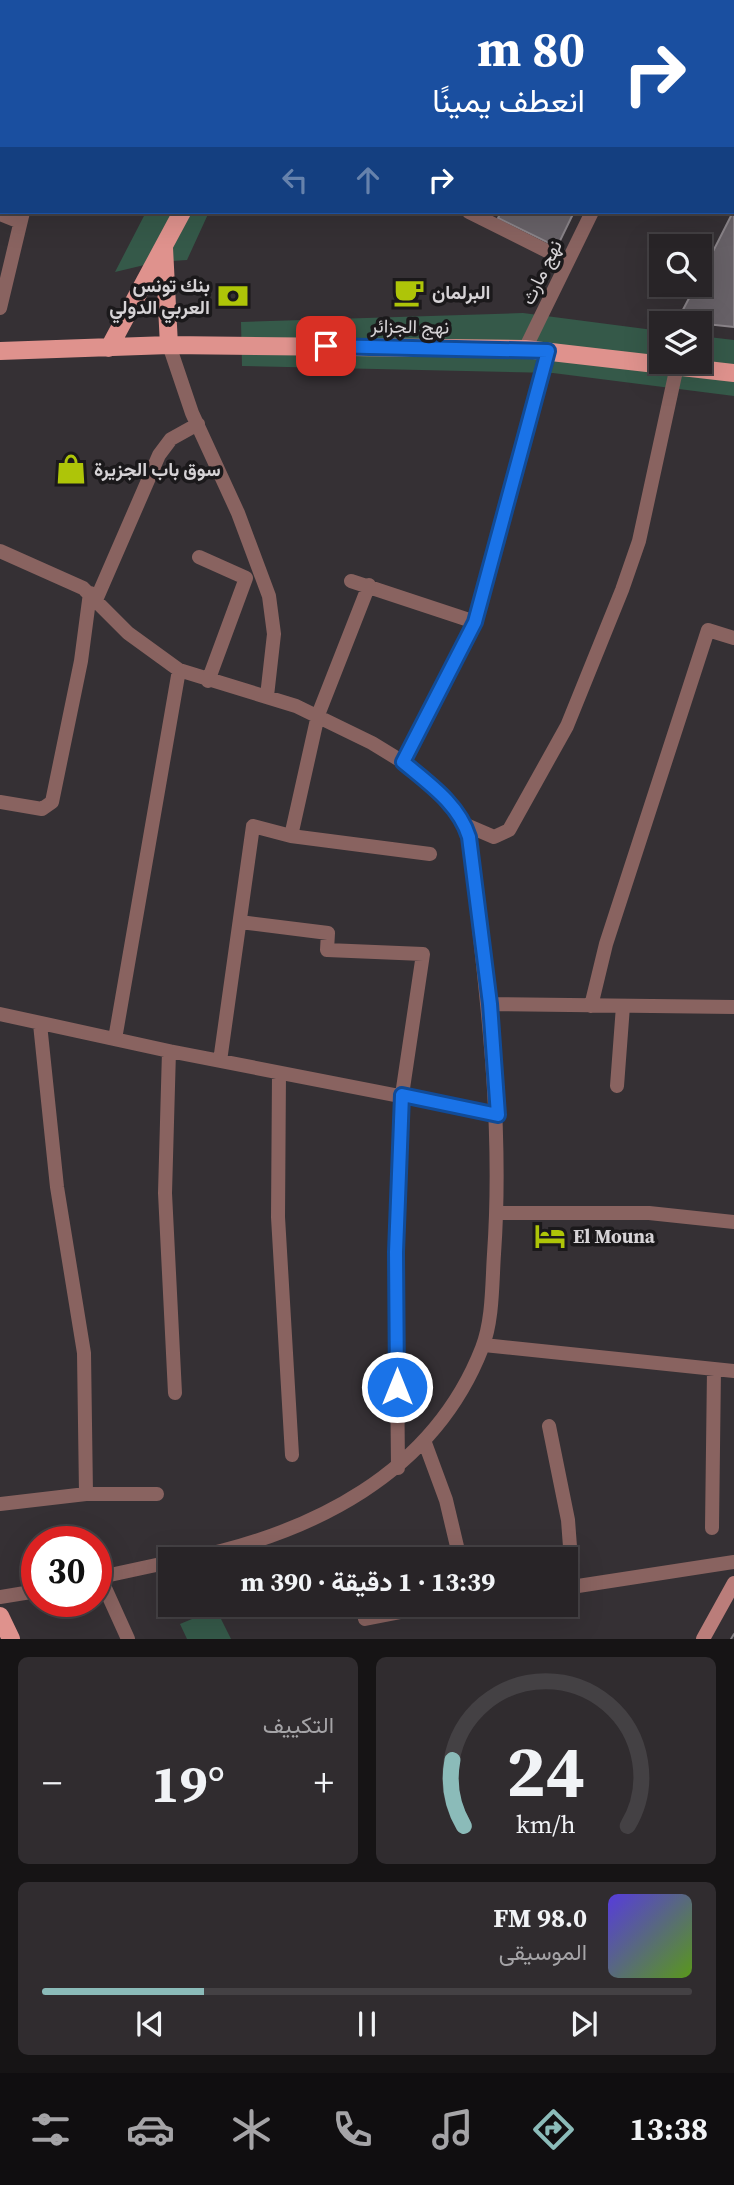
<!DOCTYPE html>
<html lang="ar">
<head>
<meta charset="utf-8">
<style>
  body { margin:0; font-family:"Source Serif 4",Vazirmatn,serif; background:#302c2f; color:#f1f3f6; direction:rtl; height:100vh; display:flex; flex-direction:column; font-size:26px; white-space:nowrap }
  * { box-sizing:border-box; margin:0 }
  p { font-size:23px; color:#a5a4a7 }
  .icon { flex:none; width:38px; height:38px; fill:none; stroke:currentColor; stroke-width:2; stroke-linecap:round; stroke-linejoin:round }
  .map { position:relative; height:1639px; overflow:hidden; direction:ltr }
  .details { display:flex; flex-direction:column; gap:18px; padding:18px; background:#161415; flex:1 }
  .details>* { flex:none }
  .top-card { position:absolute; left:0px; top:0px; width:735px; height:214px; box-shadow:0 7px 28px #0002,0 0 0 2px #444144; direction:rtl; background:#1a4fa0; color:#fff; overflow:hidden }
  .fabs { position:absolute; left:649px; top:234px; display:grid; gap:14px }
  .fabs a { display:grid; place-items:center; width:63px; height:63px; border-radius:0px; background:#282427; box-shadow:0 7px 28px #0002,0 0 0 2px #444144; font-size:35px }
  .speed { position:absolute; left:21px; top:1526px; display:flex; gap:14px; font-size:35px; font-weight:700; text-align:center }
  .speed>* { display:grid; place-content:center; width:91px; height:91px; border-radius:50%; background:#282427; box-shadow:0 7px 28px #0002,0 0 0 2px #444144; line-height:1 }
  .speed .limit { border:10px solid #d22; background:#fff; color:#111 }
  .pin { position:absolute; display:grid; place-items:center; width:60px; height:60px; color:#fff; margin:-30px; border-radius:14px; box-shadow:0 4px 10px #0006 }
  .me { position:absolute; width:77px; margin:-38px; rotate:0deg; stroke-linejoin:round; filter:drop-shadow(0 0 5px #0008) }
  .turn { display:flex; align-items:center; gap:24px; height:147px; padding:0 35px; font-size:32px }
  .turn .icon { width:91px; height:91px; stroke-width:2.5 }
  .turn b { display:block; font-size:49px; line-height:60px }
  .lanes { display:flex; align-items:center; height:66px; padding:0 35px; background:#0003; justify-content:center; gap:35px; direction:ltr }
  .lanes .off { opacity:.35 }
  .big { font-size:52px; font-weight:700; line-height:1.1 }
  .details .card { flex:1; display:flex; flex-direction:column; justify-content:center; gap:10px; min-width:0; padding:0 24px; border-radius:10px; background:#302c2f }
  .details .dial { align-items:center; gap:0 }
  .dial svg { height:182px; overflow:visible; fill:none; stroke:#444144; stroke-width:7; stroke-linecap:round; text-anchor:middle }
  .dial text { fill:#f1f3f6; stroke:none }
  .song { display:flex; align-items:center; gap:21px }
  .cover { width:84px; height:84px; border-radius:10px; background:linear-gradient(135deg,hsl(250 70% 55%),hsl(90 70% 35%)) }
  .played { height:7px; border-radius:4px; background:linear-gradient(90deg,#8bbbb9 25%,#444144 25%) }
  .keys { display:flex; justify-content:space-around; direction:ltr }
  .heat { display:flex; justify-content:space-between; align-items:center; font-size:38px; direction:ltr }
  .details .tiles { flex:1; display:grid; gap:18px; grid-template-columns:1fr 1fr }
  .card:last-child { grid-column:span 2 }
  .trip { position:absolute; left:158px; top:1547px; width:420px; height:70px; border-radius:0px; background:#282427; box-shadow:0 7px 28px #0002,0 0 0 2px #444144; font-weight:700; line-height:70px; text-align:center; direction:rtl }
  .menu { display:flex; height:112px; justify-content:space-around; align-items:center; background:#100e10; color:#a5a4a7 }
  .menu .icon { width:49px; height:49px }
  .menu .on { color:#8bbbb9 }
  .menu b { font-size:32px; color:#f1f3f6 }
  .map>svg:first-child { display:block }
  .green { fill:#355949 }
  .building { fill:#676167; stroke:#8a8489; stroke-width:2 }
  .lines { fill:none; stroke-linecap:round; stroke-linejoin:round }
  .street { stroke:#896360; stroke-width:14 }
  .secondary { stroke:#ba7d7a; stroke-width:14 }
  .primary { stroke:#df928d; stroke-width:18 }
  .tram { stroke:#7f7b7f; stroke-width:2 }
  .route-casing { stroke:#114b97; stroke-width:18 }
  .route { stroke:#1a73e8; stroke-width:12 }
  .labels { text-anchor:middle; stroke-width:7; stroke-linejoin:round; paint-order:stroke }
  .street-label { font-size:19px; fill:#d6d3d6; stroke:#1b191b }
  .poi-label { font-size:19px; font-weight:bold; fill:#d6d3d6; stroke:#1b191b; text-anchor:start }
</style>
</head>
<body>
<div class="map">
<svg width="734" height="1639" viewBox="0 0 734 1639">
  <rect width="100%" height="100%" fill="#353034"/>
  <path class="green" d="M146,212H209L187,260L157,262L115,272Z
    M523,313L661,331L662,362H700V336L734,340V396L553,373L242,366L241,322Z
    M216,1609L231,1639H187L180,1624Z"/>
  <path class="building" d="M734,210V327L677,321L696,285H700V277Z
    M501,212H574L557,247L498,218Z"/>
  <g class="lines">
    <path class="street" d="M679,0L683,2
      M92,2L93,0
      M513,2L514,0
      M733,26H734
      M469,212L567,261
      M0,214L20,222
      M0,308L23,212
      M169,345L192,413L238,513L269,596L274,634L267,696
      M525,349L592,212
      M0,551L83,588L128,633L179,670L296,706L372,743L403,762L445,798L466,825L469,837C484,977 504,1113 494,1254C492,1283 493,1320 482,1348C433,1474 311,1534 186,1559
      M199,557L246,578L208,681
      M351,581L475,622
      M96,600L159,455L171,439L198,424
      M403,762L475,622L548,351
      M0,802L42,809L52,802L81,661L90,593
      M466,825L494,837L509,830L567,726L622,590L639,541L677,366
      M291,836L318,715L369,585
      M240,922L328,933L327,950L423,954L402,1095L396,1253L398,1468
      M490,1004L734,1007
      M591,1006L606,944L708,630L734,638
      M0,1014L169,1051L497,1115
      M40,1024L57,1187L84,1353L86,1494
      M115,1039L179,670
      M169,1051L165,1193L175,1393
      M220,1061L253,826L291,836L430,854
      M279,1073L278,1217L292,1455
      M617,1086L623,1006
      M497,1213H649L734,1222
      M484,1345L734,1371
      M549,1426L568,1520L573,1587
      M425,1443L446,1500L460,1559
      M0,1504L86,1494H157
      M712,1528L714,1369
      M100,1577L128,1639
      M96,1578L170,1562
      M565,1588L734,1562
      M0,1597L37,1591
      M365,1619L437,1605"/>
    <path class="secondary" d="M703,1639L734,1583"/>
    <path class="primary" d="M285,2V0
      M164,248L169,345
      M109,348L182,212
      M0,351L169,345L525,349L734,373
      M0,1616L11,1639"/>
    <path class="tram" d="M731,1639L734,1634"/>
  </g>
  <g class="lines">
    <g class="route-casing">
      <path id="route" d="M326,346L548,351L475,622L403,762C428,783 459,804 469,837L490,1004L498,1115L402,1095L396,1252L397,1387"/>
    </g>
    <use href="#route" class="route"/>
  </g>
  <defs>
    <g id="cafe-bare" transform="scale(2.415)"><path d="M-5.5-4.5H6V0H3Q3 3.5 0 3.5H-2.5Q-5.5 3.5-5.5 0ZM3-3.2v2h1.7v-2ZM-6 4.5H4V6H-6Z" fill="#aec508" stroke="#1b191b" stroke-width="2.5" paint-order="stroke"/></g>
    <g id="bank-bare" transform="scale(2.415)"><path d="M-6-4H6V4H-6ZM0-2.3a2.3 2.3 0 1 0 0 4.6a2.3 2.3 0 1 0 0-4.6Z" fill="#aec508" stroke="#1b191b" stroke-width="2.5" paint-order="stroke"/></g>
    <g id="shop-bare" transform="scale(2.415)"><path d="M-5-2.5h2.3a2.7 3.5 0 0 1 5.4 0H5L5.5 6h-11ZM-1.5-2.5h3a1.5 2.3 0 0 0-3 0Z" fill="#aec508" stroke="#1b191b" stroke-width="2.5" paint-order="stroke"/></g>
    <g id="hotel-bare" transform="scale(2.415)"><path d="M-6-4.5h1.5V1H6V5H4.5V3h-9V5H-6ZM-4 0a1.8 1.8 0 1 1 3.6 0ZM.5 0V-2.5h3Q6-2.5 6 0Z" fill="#aec508" stroke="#1b191b" stroke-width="2.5" paint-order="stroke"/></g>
  </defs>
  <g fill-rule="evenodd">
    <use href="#cafe-bare" x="409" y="292"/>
    <use href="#bank-bare" x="233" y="296"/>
    <use href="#shop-bare" x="71" y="469"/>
    <use href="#hotel-bare" x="550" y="1236"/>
  </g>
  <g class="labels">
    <g class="street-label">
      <text transform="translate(541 272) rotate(-64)" y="7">نهج مارث</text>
      <text transform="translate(410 326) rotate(1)" y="7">نهج الجزائر</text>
    </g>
    <g class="poi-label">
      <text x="210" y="292" text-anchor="end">بنك تونس<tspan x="210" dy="22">العربي الدولي</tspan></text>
      <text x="432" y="299">البرلمان</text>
      <text x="94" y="476">سوق باب الجزيرة</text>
      <text x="573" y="1243">El Mouna</text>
    </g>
  </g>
</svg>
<div class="fabs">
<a><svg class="icon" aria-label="search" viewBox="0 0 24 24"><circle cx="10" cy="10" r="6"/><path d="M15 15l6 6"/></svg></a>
<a><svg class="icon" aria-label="layers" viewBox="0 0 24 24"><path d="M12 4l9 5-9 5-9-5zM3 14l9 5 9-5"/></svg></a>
</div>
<div class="speed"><div class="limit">30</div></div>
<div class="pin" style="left:326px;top:346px;background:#d93025"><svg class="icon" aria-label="arrive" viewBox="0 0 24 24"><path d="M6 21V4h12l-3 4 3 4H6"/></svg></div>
<svg class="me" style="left:397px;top:1387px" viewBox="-20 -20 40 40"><circle r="17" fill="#1a73e8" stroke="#fff" stroke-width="3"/><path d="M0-11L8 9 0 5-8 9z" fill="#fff"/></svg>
<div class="trip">13:39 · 1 دقيقة · 390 m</div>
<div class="top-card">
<div class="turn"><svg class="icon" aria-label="right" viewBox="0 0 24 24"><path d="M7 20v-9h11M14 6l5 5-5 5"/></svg><div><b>80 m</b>انعطف يمينًا</div></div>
<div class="lanes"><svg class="icon off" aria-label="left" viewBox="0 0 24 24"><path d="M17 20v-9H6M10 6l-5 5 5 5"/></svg><svg class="icon off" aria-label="ahead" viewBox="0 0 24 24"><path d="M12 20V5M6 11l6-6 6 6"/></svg><svg class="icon" aria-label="right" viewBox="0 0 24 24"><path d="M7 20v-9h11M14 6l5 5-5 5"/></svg></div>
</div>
</div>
<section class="details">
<div class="tiles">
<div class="card dial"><svg viewBox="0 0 100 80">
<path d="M14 69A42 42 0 1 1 86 69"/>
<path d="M14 69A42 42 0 0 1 9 40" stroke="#8bbbb9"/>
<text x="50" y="56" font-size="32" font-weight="700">24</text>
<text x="50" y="72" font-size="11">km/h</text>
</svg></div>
<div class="card"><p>التكييف</p>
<div class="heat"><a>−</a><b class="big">19°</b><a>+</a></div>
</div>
<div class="card">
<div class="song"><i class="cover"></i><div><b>98.0 FM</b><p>الموسيقى</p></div></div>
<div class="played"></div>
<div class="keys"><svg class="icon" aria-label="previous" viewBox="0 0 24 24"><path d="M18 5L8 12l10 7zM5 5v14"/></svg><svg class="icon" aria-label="pause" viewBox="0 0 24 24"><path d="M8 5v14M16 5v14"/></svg><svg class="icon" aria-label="next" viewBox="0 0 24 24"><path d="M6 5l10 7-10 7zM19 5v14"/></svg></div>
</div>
</div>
</section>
<nav class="menu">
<b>13:38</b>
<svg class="icon on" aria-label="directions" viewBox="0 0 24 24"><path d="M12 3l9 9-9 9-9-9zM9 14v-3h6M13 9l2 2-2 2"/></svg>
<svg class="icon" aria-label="music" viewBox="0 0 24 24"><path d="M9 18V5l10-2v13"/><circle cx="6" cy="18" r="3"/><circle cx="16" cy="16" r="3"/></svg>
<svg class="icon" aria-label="phone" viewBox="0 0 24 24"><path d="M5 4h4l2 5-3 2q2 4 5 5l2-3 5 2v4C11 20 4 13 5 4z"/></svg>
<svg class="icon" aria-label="climate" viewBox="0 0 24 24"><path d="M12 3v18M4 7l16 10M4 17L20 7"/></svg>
<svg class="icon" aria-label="car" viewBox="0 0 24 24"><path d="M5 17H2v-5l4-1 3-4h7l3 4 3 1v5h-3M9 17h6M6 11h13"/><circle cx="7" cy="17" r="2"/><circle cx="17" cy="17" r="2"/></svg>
<svg class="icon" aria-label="filters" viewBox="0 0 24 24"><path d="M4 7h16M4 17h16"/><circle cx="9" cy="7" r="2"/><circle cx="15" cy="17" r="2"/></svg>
</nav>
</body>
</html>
